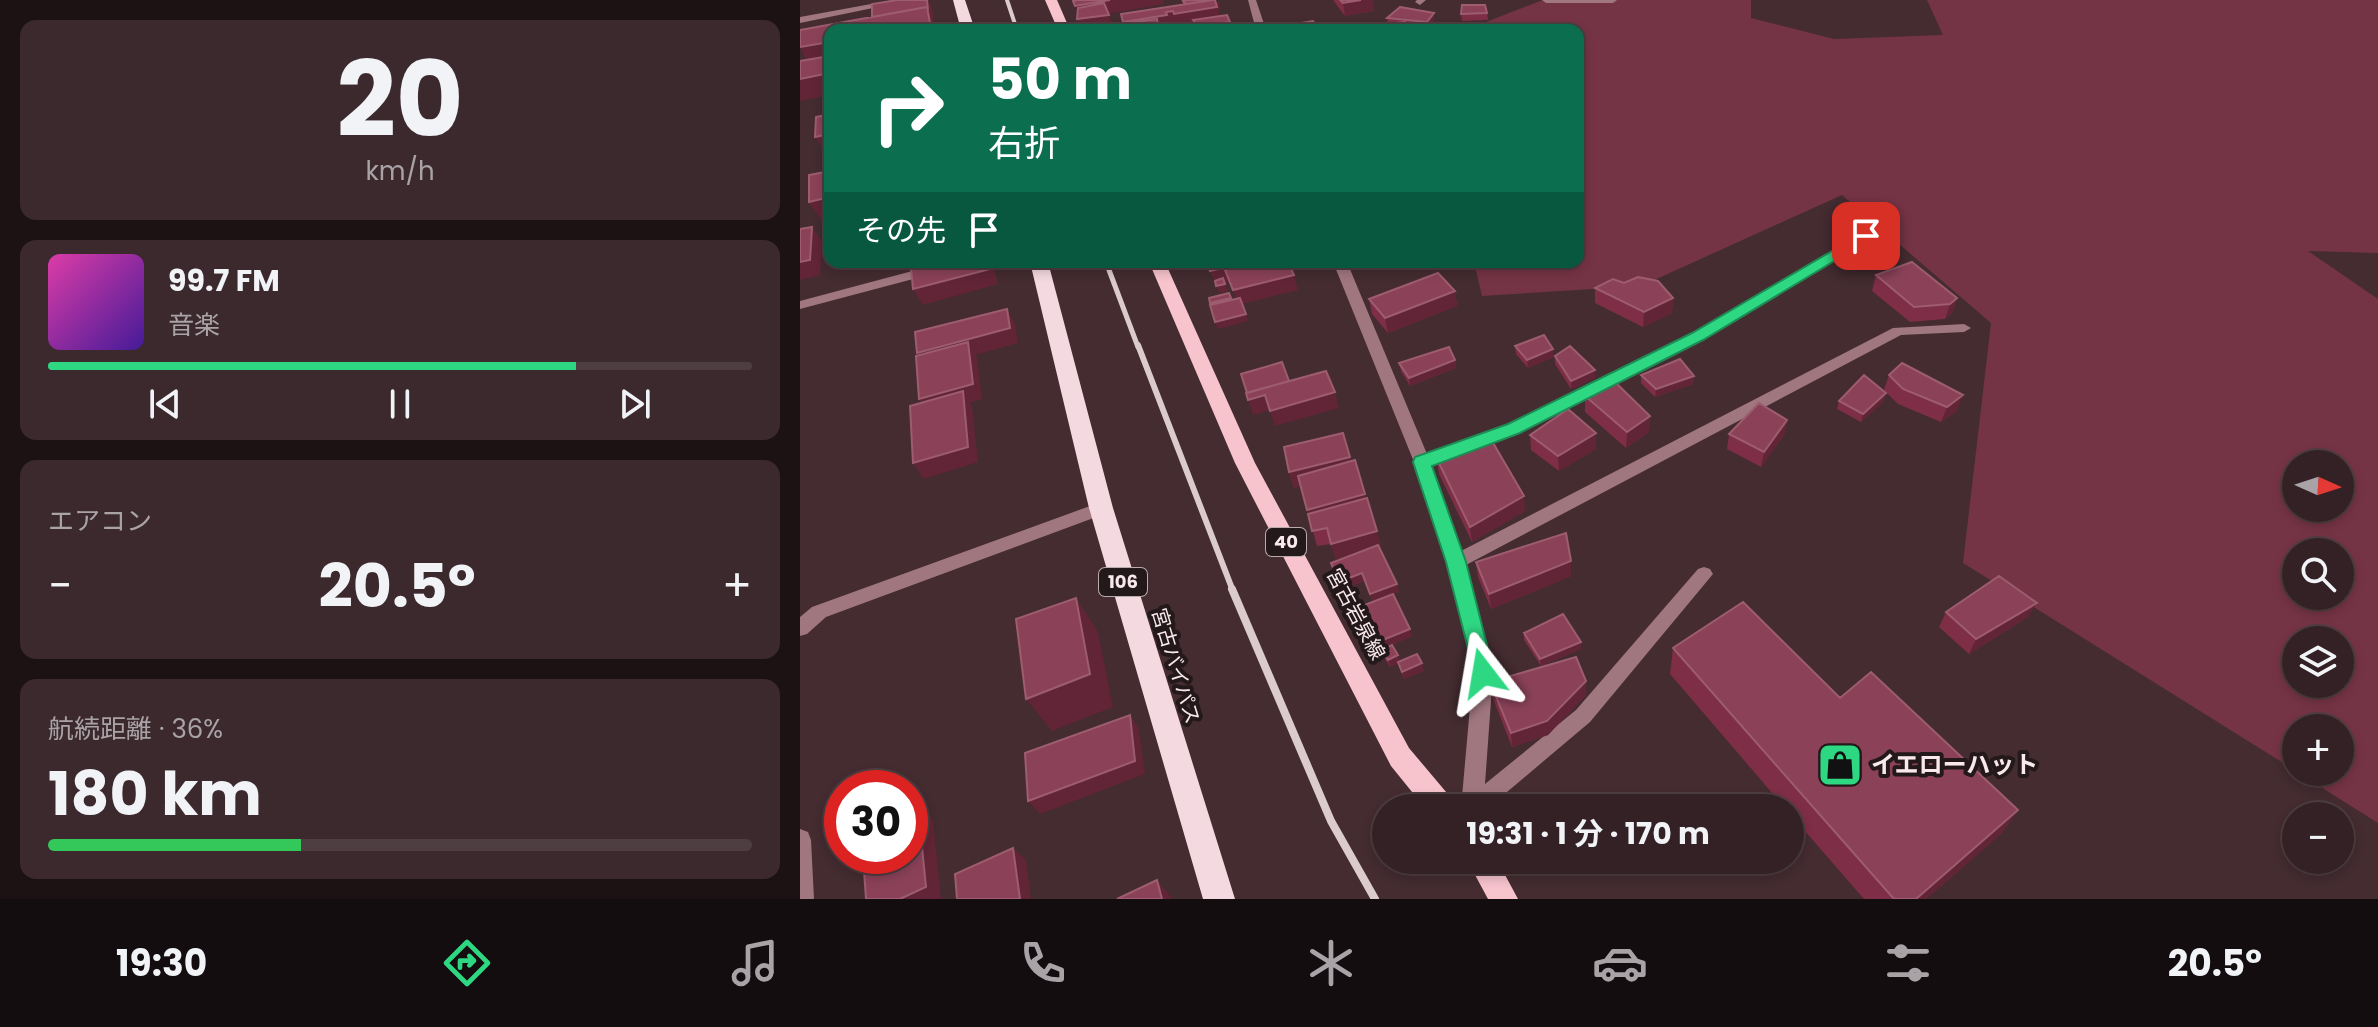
<!DOCTYPE html>
<html lang="ja">
<head>
<meta charset="utf-8">
<style>
  body { margin:0; font-family:Poppins,"Noto Sans JP",sans-serif; background:#3b292d; color:#f1f3f6; height:100vh; display:flex; flex-direction:column; font-size:30px; white-space:nowrap }
  * { box-sizing:border-box; margin:0 }
  p { font-size:26px; color:#a9a3a7 }
  .icon { flex:none; width:44px; height:44px; fill:none; stroke:currentColor; stroke-width:2; stroke-linecap:round; stroke-linejoin:round }
  .map { position:relative; flex:1; overflow:hidden }
  .drawer { display:flex; flex-direction:column; gap:20px; padding:20px; background:#1c1214; width:800px }
  .drawer>* { flex:none }
  .hud { position:absolute; left:24px; top:24px; width:760px; height:244px; border-radius:16px; box-shadow:0 4px 12px #0003,0 0 0 2px #4e3e42; background:#0b6e4f; color:#fff; overflow:hidden }
  .needle { width:52px; rotate:93deg }
  .buttons { position:absolute; left:1482px; top:450px; display:grid; gap:16px }
  .buttons a { display:grid; place-items:center; width:72px; height:72px; border-radius:50%; background:#332125; box-shadow:0 4px 12px #0003,0 0 0 2px #4e3e42; font-size:40px }
  .speed { position:absolute; left:24px; top:770px; display:flex; gap:16px; font-size:40px; font-weight:700; text-align:center }
  .speed>* { display:grid; place-content:center; width:104px; height:104px; border-radius:50%; background:#332125; box-shadow:0 4px 12px #0003,0 0 0 2px #4e3e42; line-height:1 }
  .speed .limit { border:12px solid #d22; background:#fff; color:#111 }
  .pin { position:absolute; display:grid; place-items:center; width:68px; height:68px; color:#fff; margin:-34px; border-radius:16px; box-shadow:0 4px 12px #0006 }
  .me { position:absolute; width:88px; margin:-44px; rotate:346deg; stroke-linejoin:round; filter:drop-shadow(0 0 6px #0008) }
  .turn { display:flex; align-items:center; gap:28px; height:168px; padding:0 32px; font-size:36px }
  .turn .icon { width:104px; height:104px; stroke-width:2.5 }
  .turn b { display:block; font-size:56px; line-height:68px }
  .then { display:flex; align-items:center; height:76px; padding:0 32px; background:#0003; gap:16px; font-size:30px }
  .big { font-size:60px; font-weight:700; line-height:1.1 }
  .drawer .card { flex:1; display:flex; flex-direction:column; justify-content:center; gap:12px; min-width:0; padding:0 28px; border-radius:16px; background:#3b292d }
  .drawer .dial { align-items:center; gap:0 }
  .dial b { font-size:104px; line-height:1 }
  .song { display:flex; align-items:center; gap:24px }
  .cover { width:96px; height:96px; border-radius:12px; background:linear-gradient(135deg,hsl(320 70% 55%),hsl(260 70% 35%)) }
  .played { height:8px; border-radius:4px; background:linear-gradient(90deg,#2ed883 75%,#4e3e42 75%) }
  .keys { display:flex; justify-content:space-around; direction:ltr }
  .heat { display:flex; justify-content:space-between; align-items:center; font-size:44px; direction:ltr }
  .charge { height:12px; border-radius:6px; background:linear-gradient(90deg,#34c759 36%,#4e3e42 0) }
  .trip { position:absolute; left:572px; top:794px; width:432px; height:80px; border-radius:40px; background:#332125; box-shadow:0 4px 12px #0003,0 0 0 2px #4e3e42; font-weight:700; line-height:80px; text-align:center }
  .tab-bar { display:flex; height:128px; justify-content:space-around; align-items:center; background:#140d0f; color:#a9a3a7 }
  .tab-bar .icon { width:56px; height:56px }
  .tab-bar .selected { color:#2ed883 }
  .tab-bar b { font-size:36px; color:#f1f3f6 }
  main { display:flex; flex:1; min-height:0 }
  .map>svg:first-child { display:block }
  .green { fill:#753445; fill-rule:evenodd }
  .lines { fill:none; stroke-linecap:round; stroke-linejoin:round }
  .minor { fill:#a0767f; fill-rule:evenodd }
  .primary { fill:#f7c3cd; fill-rule:evenodd }
  .trunk { fill:#f4dae0; fill-rule:evenodd }
  .rail-far3 { stroke:#dccbce; stroke-width:4 }
  .rail-far2 { stroke:#dccbce; stroke-width:5 }
  .rail-far1 { stroke:#dccbce; stroke-width:6 }
  .rail { stroke:#dccbce; stroke-width:8 }
  .wall { fill:#7e2e47 }
  .shaded-wall { fill:#612537 }
  .building { fill:#8b4259; stroke:#9d5c70; stroke-width:2 }
  .route { fill:#2ed883; stroke:#1e8c55; stroke-width:2 }
  .labels { text-anchor:middle; stroke-width:8; stroke-linejoin:round; paint-order:stroke }
  .shield { fill:#23181a; stroke:#b9aaad; stroke-width:2 }
  .shield-label { font-size:18px; font-weight:bold; fill:#f9e9ec }
  .street-label { font-size:20px; fill:#f9e9ec; stroke:#23181a }
  .near-poi-label { font-size:24px; font-weight:bold; fill:#f9e9ec; stroke:#23181a; text-anchor:start }
</style>
</head>
<body>
<main>
<section class="drawer">
<div class="card dial"><b>20</b><p>km/h</p></div>
<div class="card">
<div class="song"><i class="cover"></i><div><b>99.7 FM</b><p>音楽</p></div></div>
<div class="played"></div>
<div class="keys"><svg class="icon" aria-label="previous" viewBox="0 0 24 24"><path d="M18 5L8 12l10 7zM5 5v14"/></svg><svg class="icon" aria-label="pause" viewBox="0 0 24 24"><path d="M8 5v14M16 5v14"/></svg><svg class="icon" aria-label="next" viewBox="0 0 24 24"><path d="M6 5l10 7-10 7zM19 5v14"/></svg></div>
</div>
<div class="card"><p>エアコン</p>
<div class="heat"><a>−</a><b class="big">20.5°</b><a>+</a></div>
</div>
<div class="card"><p>航続距離 · 36%</p><b class="big">180 km</b><div class="charge"></div></div>
</section>
<div class="map">
<svg width="1578" height="899" viewBox="0 0 1578 899">
  <rect width="100%" height="100%" fill="#442c31"/>
  <path class="green" d="M743,0H951V18L1034,39L1143,35L1127,0H1578V253L1508,251L1578,299V823L1497,772H1540V728H1496V771L1163,563L1191,323L1042,195L841,286L682,296L674,262H778V30H665ZM1496,464H1540V508H1496ZM1496,552H1540V596H1496ZM1496,640H1540V684H1496Z"/>
  <g class="lines">
    <path class="minor" d="M93,0H112L0,23V17Z
      M448,0H456L466,30H456Z
      M617,0H626L620,5L615,2Z
      M742,0H817L813,3H746Z
      M1066,232L1072,236L1070,239L903,340L720,433L631,465L661,551L1093,328L1164,324L1171,328L1164,332L1101,335L666,565L693,673L685,784L776,710L898,569L904,567L910,569L913,574L790,722L688,808H661L673,673L647,562L614,462L533,262H547L627,454L708,425L893,334Z
      M146,262H168L166,265L0,309V301Z
      M301,502L307,503L309,508L307,513L26,617L7,634L0,636V617L12,607Z
      M0,829L8,832L11,840L14,899H0Z"/>
    <path class="primary" d="M245,0H257L270,30H258Z
      M349,262H365L455,463L609,748L652,799L655,808H625L591,766L435,463Z
      M667,860H697L718,899H688Z"/>
    <path class="trunk" d="M153,0H165L175,30H161Z
      M230,262H248L313,508L435,899H403L289,508Z"/>
    <path class="rail-far3" d="M207,0L217,30"/>
    <path class="rail-far2" d="M306,262L338,347"/>
    <path class="rail-far1" d="M338,345L433,591"/>
    <path class="rail" d="M432,589L531,821L575,899"/>
  </g>
  <path class="wall" d="M533,0H572L574,11L545,16Z
    M687,13L688,20L662,21L661,14Z
    M587,18L634,19L628,29L588,24Z
    M1076,275L1157,298L1152,313L1145,319L1110,322L1072,291Z
    M795,288L873,298L872,313L843,327L795,303Z
    M655,291L657,306L588,333L572,314L569,299Z
    M715,346L754,357L728,368L716,354Z
    M755,356L795,378L771,389L755,364Z
    M655,360L656,368L610,386L601,371L599,363Z
    M841,375L894,376L893,384L855,397L841,383Z
    M1089,375L1157,411L1141,422L1098,404L1084,390Z
    M785,396L850,416L849,432L826,448L785,412Z
    M1039,401H1084L1061,422L1037,409Z
    M987,420L984,435L961,467L927,449L929,434Z
    M730,435L796,449L759,471L731,450Z
    M637,459L725,511L672,542L639,474Z
    M489,472L566,498L581,546L579,547L599,592L593,594L612,636L592,645L599,661L624,671L604,679L598,663L590,667L584,657L582,650L591,645L580,650L564,614L562,606L573,602L564,581L541,590L531,563L564,551L536,559L531,544L517,546L501,486L494,488Z
    M771,561V576L691,609L678,577L676,562Z
    M1146,612L1228,617L1169,654L1139,627Z
    M724,633L781,642V649L741,666L724,640Z
    M873,648L1040,698L1218,810L1202,833L1126,899H1064L990,814V808H985L870,674Z
    M690,682L786,695L748,735L712,747L692,696Z"/>
  <path class="shaded-wall" d="M127,0H128L132,8L134,22L136,30H77Z
    M301,0H363L364,4L285,18L309,15L314,28L281,30L277,19L280,18L275,6Z
    M561,0H572L574,11L545,16L543,3Z
    M419,2L421,9H418L421,20H393L395,24L378,27L377,24L370,25L366,12Z
    M634,13V19L628,29L627,22Z
    M367,15L371,28L360,30H325L323,22Z
    M430,22L431,29L422,30H399L398,27Z
    M30,42V63L10,67L0,47Z
    M30,73V95L0,101V79Z
    M30,134V150L24,151L15,137Z
    M30,197V222L23,223L9,202Z
    M12,227L22,242L20,275L0,280V262Z
    M188,262H192L198,284L123,305L113,289Z
    M387,262H403L388,265Z
    M447,262H488L425,270L429,283L425,284L428,291L419,293L410,271Z
    M494,275L498,290L438,305L433,290Z
    M655,291L657,306L588,333L585,318Z
    M431,298L434,306L413,311L410,303Z
    M873,298L872,313L843,327L844,312Z
    M1157,298L1152,313L1145,319L1150,304Z
    M207,309L215,324L218,343L175,355L177,357L182,399L170,403L172,407L178,462L124,479L113,463L129,414L119,399L126,368L117,353Z
    M446,314L448,321L418,329L415,322Z
    M753,349L754,357L728,368L727,360Z
    M655,360L656,368L610,386L609,378Z
    M795,370V378L771,389V381Z
    M894,376L893,384L855,397L856,389Z
    M489,383L470,410L453,415L448,400Z
    M535,392L539,408L475,426L470,411Z
    M1086,393L1084,401L1061,422L1063,414Z
    M1163,395L1157,411L1141,422L1147,407Z
    M850,416L849,432L826,448L827,432Z
    M987,420L984,435L961,467L964,452Z
    M796,433V449L759,471L758,456Z
    M550,457L553,472L494,488L489,472Z
    M565,494L569,510L512,526L507,510Z
    M724,496L725,511L672,542L670,527Z
    M577,531L581,546L536,559L531,544Z
    M771,561V576L691,609L689,594Z
    M562,573L564,581L541,590L539,582Z
    M597,584L599,592L573,602L570,594Z
    M276,598L298,632L313,707L252,731L226,699Z
    M1237,603L1228,617L1169,654L1176,639Z
    M610,629L612,636L580,650L578,642Z
    M781,642V649L741,666L740,659Z
    M598,655L600,662L590,667L588,660Z
    M622,663L624,671L604,679L602,672Z
    M786,681V695L748,735L712,747L711,733Z
    M330,715L339,729L345,774L240,814L228,801Z
    M118,807L133,820L141,899H100Z
    M1218,810L1202,833L1126,899H1116Z
    M213,848L226,860L231,899H220Z
    M357,880L371,897L372,899H362Z"/>
  <path class="building" d="M98,0H127L128,10L127,7L72,17V4Z
    M277,0H310L275,6L273,1Z
    M389,0H413L385,4L383,1Z
    M413,0H415L417,7L374,14L373,11L366,12L367,15L323,22L321,14Z
    M540,0H561L543,3Z
    M304,3L309,15L277,19L278,8Z
    M662,5H685L687,13L661,14Z
    M127,7L130,23L91,30H30V42L0,47V30Z
    M600,7L634,13L627,22L587,18Z
    M427,15L430,22L398,27L393,20Z
    M357,19L358,27L337,30H313V29L322,28L321,24Z
    M513,21L518,30H479L477,27Z
    M605,22L608,30H556L555,27Z
    M415,27L416,30H396Z
    M30,56V73L0,79V61Z
    M30,114V134L15,137L16,117Z
    M30,171V197L9,202V175Z
    M12,227L10,260L0,262V229Z
    M134,262H188L190,269L113,289L111,268Z
    M408,262H447L410,271Z
    M458,262H488L494,275L433,290L425,270Z
    M1112,262L1157,298L1150,304L1114,307L1076,275Z
    M638,273L655,291L585,318L569,299Z
    M838,277L858,281L873,298L844,312L795,288L813,279L824,283Z
    M423,278L425,284L416,286L415,281Z
    M429,293L431,298L410,303L409,298Z
    M440,298L446,314L415,322L410,305Z
    M207,309L210,328L117,353L115,332Z
    M744,335L753,349L727,360L715,346Z
    M168,342L173,384L119,399L116,356Z
    M770,346L795,370L771,381L755,356Z
    M649,347L655,360L609,378L599,363Z
    M880,359L894,376L856,389L841,375Z
    M482,362L489,381L447,393L441,374Z
    M1102,363L1163,395L1147,407L1103,389L1089,375Z
    M526,371L535,392L470,411L465,395L448,400L446,393Z
    M1064,375L1086,393L1063,414L1039,401Z
    M813,380L850,416L827,432L785,396Z
    M163,391L168,447L113,463L110,406Z
    M959,403L987,420L964,452L929,434Z
    M768,409L796,433L758,456L730,435Z
    M543,433L550,457L489,472L484,447Z
    M692,441L724,496L670,527L637,459Z
    M555,460L565,494L507,510L498,476Z
    M567,498L577,531L531,544L527,528L512,531L508,514Z
    M766,533L771,561L689,594L676,562Z
    M578,545L597,584L570,594L562,573L539,582L531,563Z
    M1199,576L1237,603L1176,639L1146,612Z
    M593,594L610,629L578,642L562,606Z
    M276,598L290,674L226,699L216,619Z
    M943,602L1040,698L1071,672L1218,810L1116,899H1094L873,648Z
    M763,614L781,642L740,659L724,633Z
    M592,645L598,655L588,660L582,650Z
    M617,654L622,663L602,672L598,662Z
    M776,657L786,681L747,721L711,733L690,682Z
    M330,715L335,761L228,801L225,753Z
    M118,807L126,887L100,899H66L63,856H110V810Z
    M213,848L220,899H157L155,874Z
    M357,880L362,899H317Z"/>
  <path class="route" d="M1066,231L1071,233V239L903,340L720,433L632,466L666,562L694,673L691,680L683,683L676,680L646,562L613,462L615,457L708,424L892,333Z"/>
  <defs>
    <g id="shop-square" transform="scale(2.3)"><rect x="-9" y="-9" width="18" height="18" rx="4" fill="#2ed883" stroke="#23181a"/><path d="M-5-2.5h2.3a2.7 3.5 0 0 1 5.4 0H5L5.5 6h-11ZM-1.5-2.5h3a1.5 2.3 0 0 0-3 0Z" fill="#111"/></g>
  </defs>
  <g fill-rule="evenodd">
    <use href="#shop-square" x="1040" y="765"/>
  </g>
  <g class="labels">
    <g class="shield">
      <rect x="466" y="528" width="40" height="28" rx="6"/>
      <rect x="299" y="568" width="48" height="28" rx="6"/>
    </g>
    <g class="shield-label">
      <text x="486" y="548">40</text>
      <text x="323" y="588">106</text>
    </g>
    <g class="street-label">
      <text transform="translate(556 614) rotate(62)" y="7">宮古岩泉線</text>
      <text transform="translate(376 666) rotate(73)" y="7">宮古バイパス</text>
    </g>
    <g class="near-poi-label">
      <text x="1071" y="773">イエローハット</text>
    </g>
  </g>
</svg>
<div class="buttons">
<a><svg class="needle" viewBox="-14 -14 28 28"><path d="M0-13l5 13h-10z" fill="#e53935"/><path d="M0 13l5-13h-10z" fill="#a9a3a7"/></svg></a>
<a><svg class="icon" aria-label="search" viewBox="0 0 24 24"><circle cx="10" cy="10" r="6"/><path d="M15 15l6 6"/></svg></a>
<a><svg class="icon" aria-label="layers" viewBox="0 0 24 24"><path d="M12 4l9 5-9 5-9-5zM3 14l9 5 9-5"/></svg></a>
<a>+</a>
<a>−</a>
</div>
<div class="speed"><div class="limit">30</div></div>
<div class="pin" style="left:1066px;top:236px;background:#d93025"><svg class="icon" aria-label="arrive" viewBox="0 0 24 24"><path d="M6 21V4h12l-3 4 3 4H6"/></svg></div>
<svg class="me" style="left:683px;top:673px" viewBox="-20 -20 40 40"><path d="M0-17L14 15 0 8-14 15z" fill="#2ed883" stroke="#fff" stroke-width="4"/></svg>
<div class="trip">19:31 · 1 分 · 170 m</div>
<div class="hud">
<div class="turn"><svg class="icon" aria-label="right" viewBox="0 0 24 24"><path d="M7 20v-9h11M14 6l5 5-5 5"/></svg><div><b>50 m</b>右折</div></div>
<div class="then">その先<svg class="icon" aria-label="arrive" viewBox="0 0 24 24"><path d="M6 21V4h12l-3 4 3 4H6"/></svg></div>
</div>
</div>
</main>
<nav class="tab-bar">
<b>19:30</b>
<svg class="icon selected" aria-label="directions" viewBox="0 0 24 24"><path d="M12 3l9 9-9 9-9-9zM9 14v-3h6M13 9l2 2-2 2"/></svg>
<svg class="icon" aria-label="music" viewBox="0 0 24 24"><path d="M9 18V5l10-2v13"/><circle cx="6" cy="18" r="3"/><circle cx="16" cy="16" r="3"/></svg>
<svg class="icon" aria-label="phone" viewBox="0 0 24 24"><path d="M5 4h4l2 5-3 2q2 4 5 5l2-3 5 2v4C11 20 4 13 5 4z"/></svg>
<svg class="icon" aria-label="climate" viewBox="0 0 24 24"><path d="M12 3v18M4 7l16 10M4 17L20 7"/></svg>
<svg class="icon" aria-label="car" viewBox="0 0 24 24"><path d="M5 17H2v-5l4-1 3-4h7l3 4 3 1v5h-3M9 17h6M6 11h13"/><circle cx="7" cy="17" r="2"/><circle cx="17" cy="17" r="2"/></svg>
<svg class="icon" aria-label="filters" viewBox="0 0 24 24"><path d="M4 7h16M4 17h16"/><circle cx="9" cy="7" r="2"/><circle cx="15" cy="17" r="2"/></svg>
<b>20.5°</b>
</nav>
</body>
</html>
